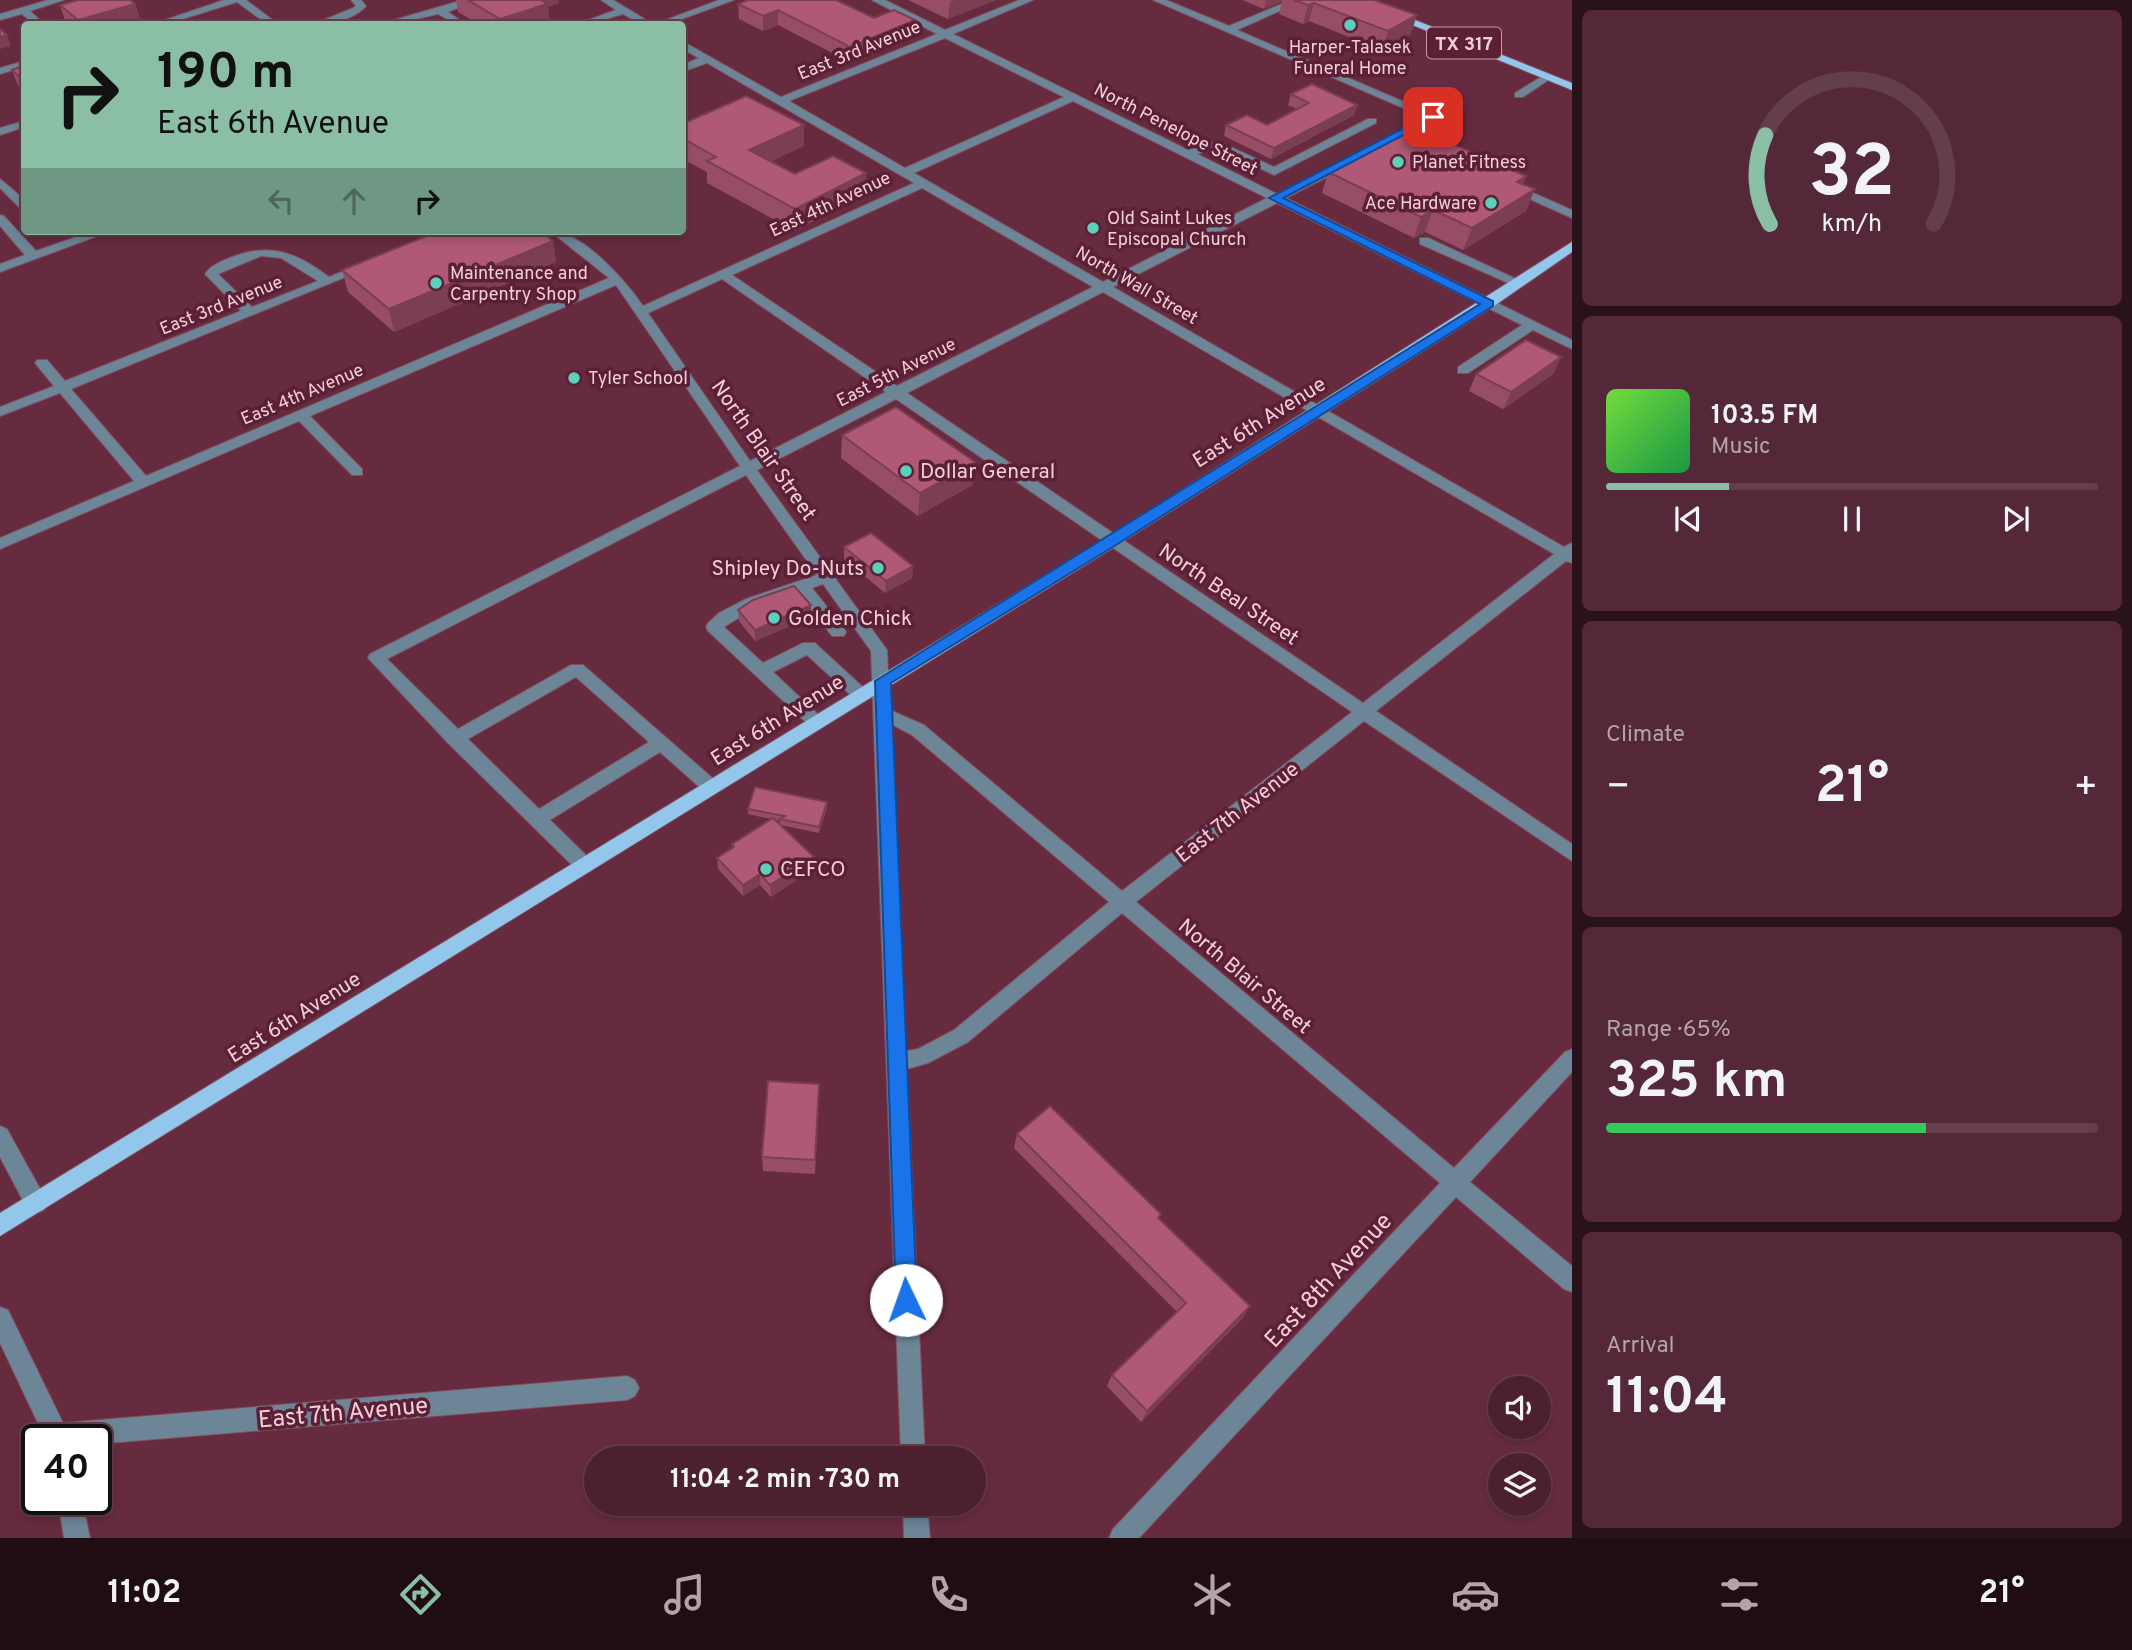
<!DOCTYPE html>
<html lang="en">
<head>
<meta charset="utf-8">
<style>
  body { margin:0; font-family:Overpass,sans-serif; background:#542838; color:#f1f3f6; height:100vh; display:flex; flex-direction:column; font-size:26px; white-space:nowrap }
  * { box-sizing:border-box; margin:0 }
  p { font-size:23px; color:#b3a3ab }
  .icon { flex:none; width:38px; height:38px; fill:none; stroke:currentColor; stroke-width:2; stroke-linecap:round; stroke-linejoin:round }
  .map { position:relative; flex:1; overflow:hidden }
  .sheet { display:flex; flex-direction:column; gap:10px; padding:10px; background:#2a121a; width:560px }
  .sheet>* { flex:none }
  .banner { position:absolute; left:21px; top:21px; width:665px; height:214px; border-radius:7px; box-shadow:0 4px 10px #0003,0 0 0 2px #643e4c; background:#8abfa5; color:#111; overflow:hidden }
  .tools { position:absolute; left:1488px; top:1376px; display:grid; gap:14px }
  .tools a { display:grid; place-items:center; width:63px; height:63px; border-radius:50%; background:#4d2030; box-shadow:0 4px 10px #0003,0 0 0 2px #643e4c; font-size:35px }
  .speed { position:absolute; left:21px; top:1424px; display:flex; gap:14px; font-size:35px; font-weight:700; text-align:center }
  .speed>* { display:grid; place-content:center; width:91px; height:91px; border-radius:50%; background:#4d2030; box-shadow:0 4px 10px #0003,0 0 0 2px #643e4c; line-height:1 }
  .speed .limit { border:4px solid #111; border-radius:10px; background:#fff; color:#111 }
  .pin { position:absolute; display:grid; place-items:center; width:60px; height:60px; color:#fff; margin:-30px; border-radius:14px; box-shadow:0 4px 10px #0006 }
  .me { position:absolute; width:77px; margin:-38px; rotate:357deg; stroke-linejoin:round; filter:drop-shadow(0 0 5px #0008) }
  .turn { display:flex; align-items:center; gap:24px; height:147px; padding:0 21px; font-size:32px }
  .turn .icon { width:91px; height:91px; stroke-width:2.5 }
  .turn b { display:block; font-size:49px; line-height:60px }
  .lanes { display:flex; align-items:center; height:66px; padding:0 21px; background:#0003; justify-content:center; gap:35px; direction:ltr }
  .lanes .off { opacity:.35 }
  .big { font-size:52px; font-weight:700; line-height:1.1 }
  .sheet .widget { flex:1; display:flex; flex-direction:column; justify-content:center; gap:10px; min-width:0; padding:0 24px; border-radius:10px; background:#542838 }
  .sheet .dial { align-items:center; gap:0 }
  .dial svg { height:182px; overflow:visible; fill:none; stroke:#643e4c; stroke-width:7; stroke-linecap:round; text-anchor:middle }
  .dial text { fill:#f1f3f6; stroke:none }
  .song { display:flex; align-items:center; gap:21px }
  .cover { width:84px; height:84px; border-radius:10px; background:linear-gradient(135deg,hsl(100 70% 55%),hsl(140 70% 35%)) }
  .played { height:7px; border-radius:4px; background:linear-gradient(90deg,#8abfa5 25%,#643e4c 25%) }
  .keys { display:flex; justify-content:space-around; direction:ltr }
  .heat { display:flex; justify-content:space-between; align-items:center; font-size:38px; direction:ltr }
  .charge { height:10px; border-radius:5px; background:linear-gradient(90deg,#34c759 65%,#643e4c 0) }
  .trip { position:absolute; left:584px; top:1446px; width:402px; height:70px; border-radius:35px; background:#4d2030; box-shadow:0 4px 10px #0003,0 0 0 2px #643e4c; font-weight:700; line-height:70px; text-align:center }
  .dock { display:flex; height:112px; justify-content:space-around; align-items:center; background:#1f0d13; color:#b3a3ab }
  .dock .icon { width:49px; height:49px }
  .dock .current { color:#8abfa5 }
  .dock b { font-size:32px; color:#f1f3f6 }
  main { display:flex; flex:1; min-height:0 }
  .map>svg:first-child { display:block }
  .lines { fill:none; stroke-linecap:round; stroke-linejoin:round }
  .minor-casing { stroke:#834c5e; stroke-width:2 }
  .major-casing { stroke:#834c5e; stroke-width:2 }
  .minor { fill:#6c8597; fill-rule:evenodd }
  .major { fill:#92c6eb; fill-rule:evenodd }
  .wall { fill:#974d65 }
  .shaded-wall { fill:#7b3e53 }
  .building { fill:#b05976; stroke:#7b3e53; stroke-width:2 }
  .route { fill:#1a73e8; stroke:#114b97; stroke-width:2 }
  .poi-dot { fill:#5cceba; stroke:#5b2036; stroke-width:2.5 }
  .labels { text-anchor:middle; stroke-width:7; stroke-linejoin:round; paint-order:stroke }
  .far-poi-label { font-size:18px; fill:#f4ced8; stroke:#5b2036; text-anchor:start }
  .far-street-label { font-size:18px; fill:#f4ced8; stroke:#5b2036 }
  .shield { fill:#5b2036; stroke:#c69aa7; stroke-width:2 }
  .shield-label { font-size:19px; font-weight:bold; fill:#f4ced8 }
  .street-label { font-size:21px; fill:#f4ced8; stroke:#5b2036 }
  .poi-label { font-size:21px; fill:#f4ced8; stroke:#5b2036; text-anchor:start }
  .near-street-label { font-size:24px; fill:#f4ced8; stroke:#5b2036 }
</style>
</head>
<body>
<main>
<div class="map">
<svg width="1572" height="1538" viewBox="0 0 1572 1538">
  <rect width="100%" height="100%" fill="#672b40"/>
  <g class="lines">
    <g class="minor-casing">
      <path id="minor" d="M48,0H64L30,11L44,24H34L22,14L0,20V14Z
        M224,0H246L278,24H267L237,2L170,23L165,20Z
        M351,0H361L366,6C355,19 330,25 314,24L353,8L356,6Z
        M463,0H478L448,12L466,24H455L438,14L396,24H380Z
        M601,0H613L653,24H642L623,14L590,24H577L616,10Z
        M719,0H734L668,24H655Z
        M872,0H885L945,30L1019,0H1033L953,34L1188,150L1218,141L1274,167L1368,119H1376V123L1274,175L1217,148L1197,154L1277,194L1348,158H1356V162L1286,198L1572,340V349L1533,330L1468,373H1458V367L1522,325L1277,203L1113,287L1564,547L1572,543V563L1566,561L1376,711L1572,844V861L1364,721L1136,902L1454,1168L1565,1052L1572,1049V1072L1470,1182L1572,1266V1292L1564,1289L1456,1197L1139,1538H1109L1113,1529L1440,1183L1122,913L968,1042L928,1063L907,1069L925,1458H901L871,651L823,584L812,588L844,628L846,632L844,636H832L798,593L758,606L724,627L763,663L803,643H815L867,691L869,695L867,699H855L807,655L773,672L822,718L825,722L822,726H810L708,631L706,627L708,623L719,613L746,599L817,575L746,475L387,659L458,729L571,665H583L717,782L720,787L717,792H705L660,752L550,820L591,860L593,865L591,870H577L449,744L368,658L370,654L740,466L616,285L310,416L362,469V475H352L299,421L0,549V538L134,481L60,393L0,416V407L54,386L35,363L37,360H47L65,381L241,311L205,274C211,265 222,261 232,257C271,242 297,253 329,277L364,263L370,267L71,389L146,476L609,278L550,231C582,231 625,280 643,306L914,183L707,63L682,72V65L699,58L682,49V41L781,97L937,34ZM945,38L1064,97L905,168L789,101ZM1073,101L1267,198L1103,282L914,173ZM922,188L1093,287L897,386L732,275ZM261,256L281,258L318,281L252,307L218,274ZM722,279L886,392L750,461L648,313ZM1103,292L1554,554L1363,703L907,393ZM896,399L1352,712L1122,891L924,725L890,710L887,650L757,470ZM576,677L649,742L539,809L468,739ZM891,724L912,735L1109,902L954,1030L918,1049L906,1051Z
        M1153,0H1166L1229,26L1291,0H1304L1237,30L1439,117L1387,146H1379V142L1424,117Z
        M24,61V67L0,74V68Z
        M1544,75L1553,77L1523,97H1515V93Z
        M24,121V127L0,135V128Z
        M0,179L24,199V208H20L0,188Z
        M1511,183L1572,210V218L1507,189L1505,187Z
        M0,215L4,216L36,251L93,231H111L0,272V264L25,255L0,226Z
        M1420,238H1428L1525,283L1515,286L1420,244Z
        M0,1126L7,1129L44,1196L47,1203L44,1210L36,1213L28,1210L0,1157Z
        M0,1307L8,1310L63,1423L627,1376L635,1380L639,1388L635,1396L627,1400L96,1444V1440H46L0,1343Z
        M58,1500H82L90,1538H64Z
        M903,1503H927L930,1538H904Z"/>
    </g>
    <g class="major-casing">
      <path id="major" d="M1351,0H1365L1572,83V90Z
        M1572,242V252L1494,306L1116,546L0,1236V1213L1106,538Z"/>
    </g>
    <use href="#minor" class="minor"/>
    <use href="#major" class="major"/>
  </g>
  <path class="wall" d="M456,0H559V3L548,7L549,24H479L458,12Z
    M908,0H996L948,19Z
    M1242,0H1374L1411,34L1382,50L1309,21L1303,24L1279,14L1282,1L1264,9Z
    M135,4L140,19L121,24H70L65,20L60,5Z
    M738,4L874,18L914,35L850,62L778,25L763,31L739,19Z
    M24,64V91L18,86L12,70L22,67L21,65Z
    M1291,94L1357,105L1354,115L1271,159L1224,136L1226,125H1267L1297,109L1288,105Z
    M682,124L804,125V146L771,161L795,174L866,173L865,194L795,231L707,183V172L682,159Z
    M1425,142L1526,176L1523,184L1535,189L1526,211L1463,250L1425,232L1414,238L1322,193L1328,172Z
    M553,241L556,262L394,332L348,292L342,270Z
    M1561,357L1553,374L1503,409L1469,391L1476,374Z
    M842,435L975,462L972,485L918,516L841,458Z
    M844,547L913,566L912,578L885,593L844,559Z
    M811,605V617L755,641L739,621L738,610Z
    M827,802V808L819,833L780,825V821L775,820L814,857L813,869L771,897L760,885L743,896L718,869L717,858L732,848V844L771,819L748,814V809Z
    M819,1084L815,1174L763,1171L762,1157Z
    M1017,1134L1159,1219L1250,1306L1242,1319L1141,1422L1107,1386L1112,1375L1177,1312L1014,1148Z"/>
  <path class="shaded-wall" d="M530,0H559V3L548,7L549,24H501L500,19Z
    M955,0H996L948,19L950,2Z
    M1266,0H1282L1264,9Z
    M1314,3L1309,21L1303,24L1308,5Z
    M135,4L140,19L121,24H79L78,20Z
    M778,10V25L763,31V16Z
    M1417,15L1411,34L1382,50L1388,31Z
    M915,20L914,35L850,62V47Z
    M7,35L11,46L0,49V37Z
    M1357,105L1354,115L1271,159L1274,148Z
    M804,125V146L750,172L749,150Z
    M866,173L865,194L795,231V209Z
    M1526,176L1517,198V182Z
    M1535,189L1526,211L1463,250L1472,228Z
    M1433,210L1425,232L1414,238L1421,217Z
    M553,241L556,262L394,332L389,309Z
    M1561,357L1553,374L1503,409L1511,392Z
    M975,462L972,485L918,516L920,493Z
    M913,566L912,578L885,593L886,581Z
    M811,605V617L755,641V630Z
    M827,802V808L819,833V827Z
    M814,857L813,869L771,897L770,885Z
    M760,874V885L743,896V885Z
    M1250,1306L1242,1319L1141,1422L1147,1411Z"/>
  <path class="building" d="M78,0H130L135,4L78,20L60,5Z
    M468,0H541L547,4L500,19Z
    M748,0H836L874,18L894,10L915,20L850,47L778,10L763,16L738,4Z
    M1294,0H1374L1417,15L1388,31L1314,3L1308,5Z
    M0,29L7,35L0,37Z
    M24,64V81L12,70L23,66L21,65Z
    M1312,84L1357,105L1274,148L1226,125L1247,115L1267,125L1309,103L1291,94Z
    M746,96L804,125L749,150L795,174L833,156L866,173L795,209L707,161L716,157L682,138V124Z
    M1403,132L1425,142L1435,136L1526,176L1517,182L1535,189L1472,228L1433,210L1421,217L1328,172Z
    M439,231H540L553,241L389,309L342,270Z
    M1526,340L1561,357L1511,392L1476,374Z
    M896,407L975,462L920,493L842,435Z
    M871,533L913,566L886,581L844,547Z
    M794,586L811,605L755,630L738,610L753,600Z
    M755,787L827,802L819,827L780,819L785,816L748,809Z
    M773,818L814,857L770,885L760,874L743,885L717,858L734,847L732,844Z
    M768,1081L819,1084L815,1160L762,1157Z
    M1050,1106L1161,1214L1158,1218L1250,1306L1147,1411L1112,1375L1186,1303L1017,1134Z"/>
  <path class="route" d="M1429,115L1438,117L1283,198L1493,301V306L1116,545L891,683L917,1300L913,1307L906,1310L899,1307L896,1300L875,681L1480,304L1269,198Z"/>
  <g class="poi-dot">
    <circle cx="1350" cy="25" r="7"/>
    <circle cx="1398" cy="162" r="7"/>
    <circle cx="1491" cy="203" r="7"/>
    <circle cx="1093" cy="228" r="7"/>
    <circle cx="436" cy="283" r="7"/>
    <circle cx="574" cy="378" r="7"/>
    <circle cx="906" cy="471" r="7"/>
    <circle cx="878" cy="568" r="7"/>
    <circle cx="774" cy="618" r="7"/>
    <circle cx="766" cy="869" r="7"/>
  </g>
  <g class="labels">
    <g class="far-poi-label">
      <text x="1350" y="53" text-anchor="middle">Harper-Talasek<tspan x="1350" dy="21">Funeral Home</tspan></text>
      <text x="1412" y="168">Planet Fitness</text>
      <text x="1477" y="209" text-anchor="end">Ace Hardware</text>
      <text x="1107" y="224">Old Saint Lukes<tspan x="1107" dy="21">Episcopal Church</tspan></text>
      <text x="450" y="279">Maintenance and<tspan x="450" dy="21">Carpentry Shop</tspan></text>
      <text x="588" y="384">Tyler School</text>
    </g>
    <g class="far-street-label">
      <text transform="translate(859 50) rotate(-22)" y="6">East 3rd Avenue</text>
      <text transform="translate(1176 129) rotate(27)" y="6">North Penelope Street</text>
      <text transform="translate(830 204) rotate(-25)" y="6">East 4th Avenue</text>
      <text transform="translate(1137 285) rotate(30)" y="6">North Wall Street</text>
      <text transform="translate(221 305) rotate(-22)" y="6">East 3rd Avenue</text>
      <text transform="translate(896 372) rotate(-27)" y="6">East 5th Avenue</text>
      <text transform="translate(302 394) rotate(-23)" y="6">East 4th Avenue</text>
    </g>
    <rect class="shield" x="1427" y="27.5" width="74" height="31" rx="5"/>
    <g class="shield-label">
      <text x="1464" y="50">TX 317</text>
    </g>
    <g class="street-label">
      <text transform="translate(1259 422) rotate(-32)" y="7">East 6th Avenue</text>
      <text transform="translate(764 450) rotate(55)" y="7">North Blair Street</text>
      <text transform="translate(1229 594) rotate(34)" y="7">North Beal Street</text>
      <text transform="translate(777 720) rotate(-32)" y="7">East 6th Avenue</text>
      <text transform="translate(1237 812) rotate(-38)" y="7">East 7th Avenue</text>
      <text transform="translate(1245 976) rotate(40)" y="7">North Blair Street</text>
      <text transform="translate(294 1017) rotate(-32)" y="7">East 6th Avenue</text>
    </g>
    <g class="poi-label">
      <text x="920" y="478">Dollar General</text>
      <text x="864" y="575" text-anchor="end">Shipley Do-Nuts</text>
      <text x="788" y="625">Golden Chick</text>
      <text x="780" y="876">CEFCO</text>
    </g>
    <g class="near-street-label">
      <text transform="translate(1328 1280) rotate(-47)" y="8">East 8th Avenue</text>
      <text transform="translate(343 1412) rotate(-5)" y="8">East 7th Avenue</text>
    </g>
  </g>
</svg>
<div class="tools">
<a><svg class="icon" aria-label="sound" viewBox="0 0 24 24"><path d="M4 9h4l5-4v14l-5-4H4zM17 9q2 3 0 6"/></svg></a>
<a><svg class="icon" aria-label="layers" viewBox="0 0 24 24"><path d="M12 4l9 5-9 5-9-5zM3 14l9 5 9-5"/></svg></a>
</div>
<div class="speed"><div class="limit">40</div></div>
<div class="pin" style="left:1433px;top:117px;background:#d93025"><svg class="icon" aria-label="arrive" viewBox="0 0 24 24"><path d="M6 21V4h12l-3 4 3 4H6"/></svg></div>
<svg class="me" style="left:906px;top:1300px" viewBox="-20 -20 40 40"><circle r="19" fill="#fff"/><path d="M0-13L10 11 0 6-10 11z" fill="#1a73e8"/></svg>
<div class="trip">11:04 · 2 min · 730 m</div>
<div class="banner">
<div class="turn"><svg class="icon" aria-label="right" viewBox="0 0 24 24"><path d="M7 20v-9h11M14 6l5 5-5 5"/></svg><div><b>190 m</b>East 6th Avenue</div></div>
<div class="lanes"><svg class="icon off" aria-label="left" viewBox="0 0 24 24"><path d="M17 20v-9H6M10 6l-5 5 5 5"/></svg><svg class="icon off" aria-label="ahead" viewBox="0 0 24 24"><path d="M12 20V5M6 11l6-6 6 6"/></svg><svg class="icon" aria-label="right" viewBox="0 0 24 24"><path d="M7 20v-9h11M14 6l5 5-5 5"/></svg></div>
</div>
</div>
<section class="sheet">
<div class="widget dial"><svg viewBox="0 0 100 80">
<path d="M14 69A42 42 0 1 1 86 69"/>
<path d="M14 69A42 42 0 0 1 12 30" stroke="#8abfa5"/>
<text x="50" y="56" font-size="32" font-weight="700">32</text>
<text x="50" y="72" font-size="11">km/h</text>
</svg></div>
<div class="widget">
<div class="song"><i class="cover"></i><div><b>103.5 FM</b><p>Music</p></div></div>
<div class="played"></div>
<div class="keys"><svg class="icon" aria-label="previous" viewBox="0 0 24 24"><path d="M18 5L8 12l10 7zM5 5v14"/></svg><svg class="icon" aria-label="pause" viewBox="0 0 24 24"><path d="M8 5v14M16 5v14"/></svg><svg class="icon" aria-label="next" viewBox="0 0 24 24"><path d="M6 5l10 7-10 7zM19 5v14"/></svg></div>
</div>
<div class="widget"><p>Climate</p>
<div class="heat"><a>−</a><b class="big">21°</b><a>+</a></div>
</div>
<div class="widget"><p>Range · 65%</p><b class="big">325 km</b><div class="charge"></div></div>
<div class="widget"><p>Arrival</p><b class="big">11:04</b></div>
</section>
</main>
<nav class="dock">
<b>11:02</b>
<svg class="icon current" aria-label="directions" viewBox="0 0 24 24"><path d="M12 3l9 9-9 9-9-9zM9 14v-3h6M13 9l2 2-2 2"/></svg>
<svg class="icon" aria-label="music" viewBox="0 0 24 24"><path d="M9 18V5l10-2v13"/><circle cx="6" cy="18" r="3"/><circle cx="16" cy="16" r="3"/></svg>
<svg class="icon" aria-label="phone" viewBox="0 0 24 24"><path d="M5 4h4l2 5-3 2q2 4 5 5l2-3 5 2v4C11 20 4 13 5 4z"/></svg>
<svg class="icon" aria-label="climate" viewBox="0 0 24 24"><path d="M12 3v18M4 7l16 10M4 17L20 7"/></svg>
<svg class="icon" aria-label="car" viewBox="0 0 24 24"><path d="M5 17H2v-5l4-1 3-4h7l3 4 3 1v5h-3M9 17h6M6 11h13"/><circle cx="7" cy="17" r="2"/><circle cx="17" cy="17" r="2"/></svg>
<svg class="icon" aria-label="filters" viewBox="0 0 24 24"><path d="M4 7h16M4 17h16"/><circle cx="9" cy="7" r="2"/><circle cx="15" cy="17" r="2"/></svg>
<b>21°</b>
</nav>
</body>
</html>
